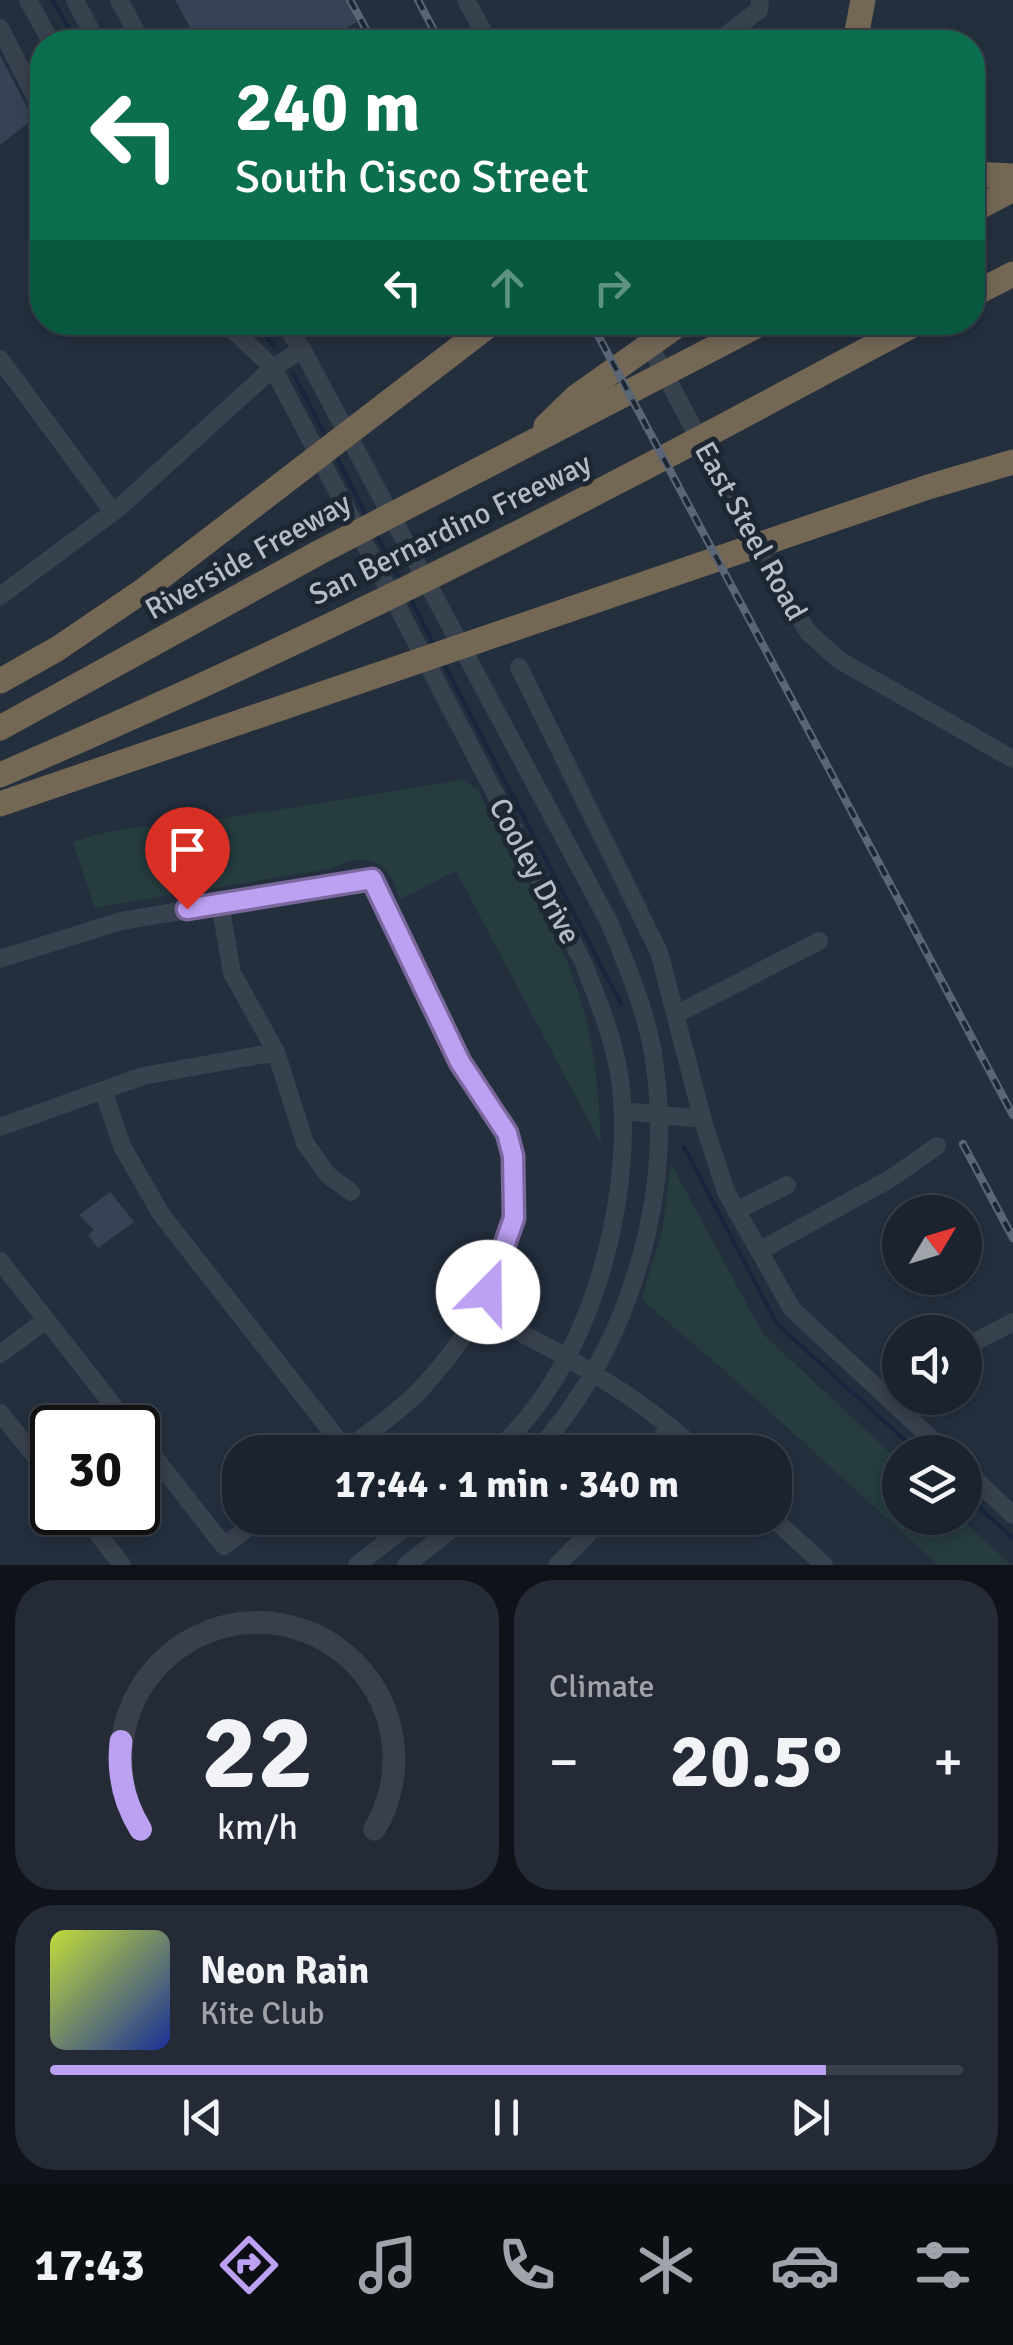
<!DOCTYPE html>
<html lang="en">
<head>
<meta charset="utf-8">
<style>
  body { margin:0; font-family:Signika,sans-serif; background:#242b36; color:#f1f3f6; height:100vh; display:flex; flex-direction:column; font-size:38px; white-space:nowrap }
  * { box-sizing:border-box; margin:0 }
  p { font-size:32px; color:#a0a4aa }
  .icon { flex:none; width:55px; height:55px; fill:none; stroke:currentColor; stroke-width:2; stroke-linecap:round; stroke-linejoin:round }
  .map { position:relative; height:1565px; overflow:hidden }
  .drawer { display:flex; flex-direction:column; gap:15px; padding:15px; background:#0f1319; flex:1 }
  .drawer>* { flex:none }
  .guide { position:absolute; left:30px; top:30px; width:955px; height:305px; border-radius:40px; box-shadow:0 5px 15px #0003,0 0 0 2px #39404a; background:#0b6e4f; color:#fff; overflow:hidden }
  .needle { width:65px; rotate:52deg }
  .fabs { position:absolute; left:882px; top:1195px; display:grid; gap:20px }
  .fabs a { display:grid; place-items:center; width:100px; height:100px; border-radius:50%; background:#1b232e; box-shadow:0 5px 15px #0003,0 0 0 2px #39404a; font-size:50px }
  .speed { position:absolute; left:30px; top:1405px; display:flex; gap:20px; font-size:50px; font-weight:700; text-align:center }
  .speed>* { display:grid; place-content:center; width:130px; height:130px; border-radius:50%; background:#1b232e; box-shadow:0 5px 15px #0003,0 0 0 2px #39404a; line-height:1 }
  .speed .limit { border:5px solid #111; border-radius:15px; background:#fff; color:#111 }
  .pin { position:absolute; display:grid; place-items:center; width:85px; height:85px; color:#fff; margin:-102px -42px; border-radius:50% 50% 50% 0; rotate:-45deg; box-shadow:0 0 10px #0007 }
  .pin .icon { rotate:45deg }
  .me { position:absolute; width:110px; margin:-55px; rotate:22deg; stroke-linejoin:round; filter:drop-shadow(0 0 8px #0008) }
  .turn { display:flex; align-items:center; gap:35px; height:210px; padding:0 40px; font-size:45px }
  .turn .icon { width:130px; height:130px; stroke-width:2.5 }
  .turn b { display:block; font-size:70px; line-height:85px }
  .lanes { display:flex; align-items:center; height:95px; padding:0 40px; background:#0003; justify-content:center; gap:50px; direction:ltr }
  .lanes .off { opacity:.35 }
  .big { font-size:75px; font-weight:700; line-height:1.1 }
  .drawer .card { flex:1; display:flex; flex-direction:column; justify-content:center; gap:15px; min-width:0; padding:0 35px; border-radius:40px; background:#242b36 }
  .drawer .dial { align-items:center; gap:0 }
  .dial svg { height:260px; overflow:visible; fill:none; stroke:#39404a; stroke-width:7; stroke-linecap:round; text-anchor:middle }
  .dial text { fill:#f1f3f6; stroke:none }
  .song { display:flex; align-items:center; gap:30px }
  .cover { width:120px; height:120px; border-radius:15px; background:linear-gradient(135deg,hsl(70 70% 55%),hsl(230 70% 35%)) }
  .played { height:10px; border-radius:5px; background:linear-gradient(90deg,#bca0f2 85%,#39404a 85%) }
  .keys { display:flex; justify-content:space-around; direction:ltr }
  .heat { display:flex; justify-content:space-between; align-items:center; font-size:55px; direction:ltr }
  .drawer .tiles { flex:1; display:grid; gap:15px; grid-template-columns:1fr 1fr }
  .card:last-child { grid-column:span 2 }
  .trip { position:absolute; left:222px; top:1435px; width:570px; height:100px; border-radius:40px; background:#1b232e; box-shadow:0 5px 15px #0003,0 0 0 2px #39404a; font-weight:700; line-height:100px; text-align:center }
  .tab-bar { display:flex; height:160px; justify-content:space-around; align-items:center; background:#0b0e12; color:#a0a4aa }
  .tab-bar .icon { width:70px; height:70px }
  .tab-bar .active { color:#bca0f2 }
  .tab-bar b { font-size:45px; color:#f1f3f6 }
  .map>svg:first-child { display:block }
  .green { fill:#263c3f }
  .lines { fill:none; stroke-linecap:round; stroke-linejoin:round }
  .stream { stroke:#17263c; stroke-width:4 }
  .building { fill:#364354 }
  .minor { stroke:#38414e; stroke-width:18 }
  .highway { stroke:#746855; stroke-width:25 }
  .rail-casing { stroke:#5a6575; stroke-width:8 }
  .rail { stroke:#1d2633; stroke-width:4; stroke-dasharray:11; stroke-linecap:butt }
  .route-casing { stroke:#7a689d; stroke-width:25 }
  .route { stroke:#bca0f2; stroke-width:18 }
  .labels { text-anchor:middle; stroke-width:10; stroke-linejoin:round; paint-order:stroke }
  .street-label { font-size:30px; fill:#b4bcc9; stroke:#1d2633 }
</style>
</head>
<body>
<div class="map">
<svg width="1013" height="1565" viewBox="0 0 1013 1565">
  <rect width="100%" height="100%" fill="#242f3e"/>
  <path class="green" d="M463,780L477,789C513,856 558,925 580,998C595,1046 599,1094 601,1144L456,871L399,900C391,858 366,851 330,869L95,908L73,842C109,829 144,825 182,825Z
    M671,1164L763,1334L900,1462V1518H960L1011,1565H938L725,1371L641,1299L662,1233Z"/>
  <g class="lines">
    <path class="stream" d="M53,0L76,42
      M254,322L274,346
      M293,373L326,437
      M335,454L367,517
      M376,534L400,579
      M409,596L434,645
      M443,662L621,1004
      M684,1147L777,1324L918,1452
      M965,1495L1013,1538"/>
  </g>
  <path class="building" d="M175,0H346L357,22L319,42H198Z
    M0,55L33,119L0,145Z
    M110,1192L134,1222L98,1248L88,1235L94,1230L79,1215Z"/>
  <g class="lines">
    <path class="minor" d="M28,0L51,42
      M75,0L97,42
      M119,0L142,42
      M466,0L489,42
      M0,28L42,110
      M717,42L759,10L760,0
      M225,322L273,368L583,962C599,1003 616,1043 621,1087C633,1207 588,1372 494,1452
      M282,322L302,349L609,922C627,966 647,1012 654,1060C675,1197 628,1350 536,1452
      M637,322L773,578L809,633L839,660L1013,759
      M0,359L113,512
      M0,596L120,507L273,368L302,349
      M519,667L659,952L703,1121L726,1192L792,1309L946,1452
      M220,903L232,973L276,1052L305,1143L328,1175L351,1192
      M0,959L121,921L372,879C401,938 429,998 459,1058C472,1085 497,1107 508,1135C541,1223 478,1328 420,1390C397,1414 369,1432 343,1452
      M677,1014L819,941
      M103,1090L122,1146L161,1214L346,1450
      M623,1111L703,1119
      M0,1127L143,1076L276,1052
      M736,1211L787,1185
      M759,1251L890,1179L937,1146
      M0,1261L131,1428
      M478,1311C560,1352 631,1390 700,1452
      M965,1347L1013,1322
      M0,1354L46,1320
      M881,1392L900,1381
      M0,1413L52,1477
      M138,1436L224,1546L261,1518
      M652,1452L670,1426
      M965,1470L1013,1515
      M81,1512L122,1565
      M773,1518L824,1565
      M357,1565L417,1518
      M406,1565L466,1518
      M557,1565L604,1518"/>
    <path class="highway" d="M855,42L863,0
      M972,174L1013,176
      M972,211L1013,189
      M972,295L1013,274
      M546,426L576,397L682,322
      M0,681L57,649L144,590L493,322
      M0,728L318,553L764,322
      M0,775C209,685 415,588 617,482C718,430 818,375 919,322
      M0,804L928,487L1013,462"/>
    <g class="rail-casing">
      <path id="rail" d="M350,0L373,42
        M418,0L440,42
        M591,322L1013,1115
        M963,1144L1013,1238"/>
    </g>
    <use href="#rail" class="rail"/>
  </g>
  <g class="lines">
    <g class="route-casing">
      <path id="route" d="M187,909L372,879L460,1062L507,1133L513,1156L514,1218L488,1292"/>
    </g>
    <use href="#route" class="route"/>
  </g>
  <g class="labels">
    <g class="street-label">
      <text transform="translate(450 529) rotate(-26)" y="10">San Bernardino Freeway</text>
      <text transform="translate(751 531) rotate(61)" y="10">East Steel Road</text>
      <text transform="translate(248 556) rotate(-29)" y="10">Riverside Freeway</text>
      <text transform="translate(535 871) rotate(62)" y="10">Cooley Drive</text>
    </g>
  </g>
</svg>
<div class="fabs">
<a><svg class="needle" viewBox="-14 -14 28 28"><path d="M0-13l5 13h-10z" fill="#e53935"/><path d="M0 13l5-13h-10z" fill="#a0a4aa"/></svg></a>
<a><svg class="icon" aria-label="sound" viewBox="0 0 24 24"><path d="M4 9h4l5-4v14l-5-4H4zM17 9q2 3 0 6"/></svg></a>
<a><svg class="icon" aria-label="layers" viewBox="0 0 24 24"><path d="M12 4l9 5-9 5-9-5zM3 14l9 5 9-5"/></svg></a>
</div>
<div class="speed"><div class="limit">30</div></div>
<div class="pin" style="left:187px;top:909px;background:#d93025"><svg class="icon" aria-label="arrive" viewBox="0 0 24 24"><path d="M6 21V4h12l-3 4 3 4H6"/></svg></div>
<svg class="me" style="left:488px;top:1292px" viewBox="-20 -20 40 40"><circle r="19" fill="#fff"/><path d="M0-13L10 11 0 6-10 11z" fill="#bca0f2"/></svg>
<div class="trip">17:44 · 1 min · 340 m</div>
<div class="guide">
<div class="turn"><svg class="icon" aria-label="left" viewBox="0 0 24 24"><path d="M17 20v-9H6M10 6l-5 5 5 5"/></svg><div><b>240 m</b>South Cisco Street</div></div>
<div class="lanes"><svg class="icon" aria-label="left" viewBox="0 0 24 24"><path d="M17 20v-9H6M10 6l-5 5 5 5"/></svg><svg class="icon off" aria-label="ahead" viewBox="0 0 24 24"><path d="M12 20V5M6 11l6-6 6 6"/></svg><svg class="icon off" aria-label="right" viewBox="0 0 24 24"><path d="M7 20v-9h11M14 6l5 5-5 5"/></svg></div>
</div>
</div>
<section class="drawer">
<div class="tiles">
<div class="card dial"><svg viewBox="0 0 100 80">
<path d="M14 69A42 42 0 1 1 86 69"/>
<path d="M14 69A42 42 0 0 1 8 42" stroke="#bca0f2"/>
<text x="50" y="56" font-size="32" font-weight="700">22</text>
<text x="50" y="72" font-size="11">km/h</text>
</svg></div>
<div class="card"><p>Climate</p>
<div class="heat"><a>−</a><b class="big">20.5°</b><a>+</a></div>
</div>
<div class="card">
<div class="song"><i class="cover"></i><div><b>Neon Rain</b><p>Kite Club</p></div></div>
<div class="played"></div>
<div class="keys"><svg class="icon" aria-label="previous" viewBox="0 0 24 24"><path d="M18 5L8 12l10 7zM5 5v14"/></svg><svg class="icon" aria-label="pause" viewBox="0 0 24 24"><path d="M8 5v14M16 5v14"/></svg><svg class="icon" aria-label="next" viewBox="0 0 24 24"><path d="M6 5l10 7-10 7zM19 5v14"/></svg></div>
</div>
</div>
</section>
<nav class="tab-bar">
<b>17:43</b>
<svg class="icon active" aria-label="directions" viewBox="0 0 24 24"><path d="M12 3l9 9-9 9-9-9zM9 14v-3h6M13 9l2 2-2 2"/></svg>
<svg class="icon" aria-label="music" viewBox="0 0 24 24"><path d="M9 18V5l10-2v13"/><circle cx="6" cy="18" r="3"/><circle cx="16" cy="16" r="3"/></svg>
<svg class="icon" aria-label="phone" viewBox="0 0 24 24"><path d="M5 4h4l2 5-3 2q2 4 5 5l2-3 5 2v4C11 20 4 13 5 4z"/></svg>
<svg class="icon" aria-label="climate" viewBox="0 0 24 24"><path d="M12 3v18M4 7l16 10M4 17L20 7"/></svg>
<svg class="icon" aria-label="car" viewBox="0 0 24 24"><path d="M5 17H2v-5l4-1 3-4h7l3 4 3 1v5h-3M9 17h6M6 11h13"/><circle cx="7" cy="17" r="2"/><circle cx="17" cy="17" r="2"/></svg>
<svg class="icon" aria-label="filters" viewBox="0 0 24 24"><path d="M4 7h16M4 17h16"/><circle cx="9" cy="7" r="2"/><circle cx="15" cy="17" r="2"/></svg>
</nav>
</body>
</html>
